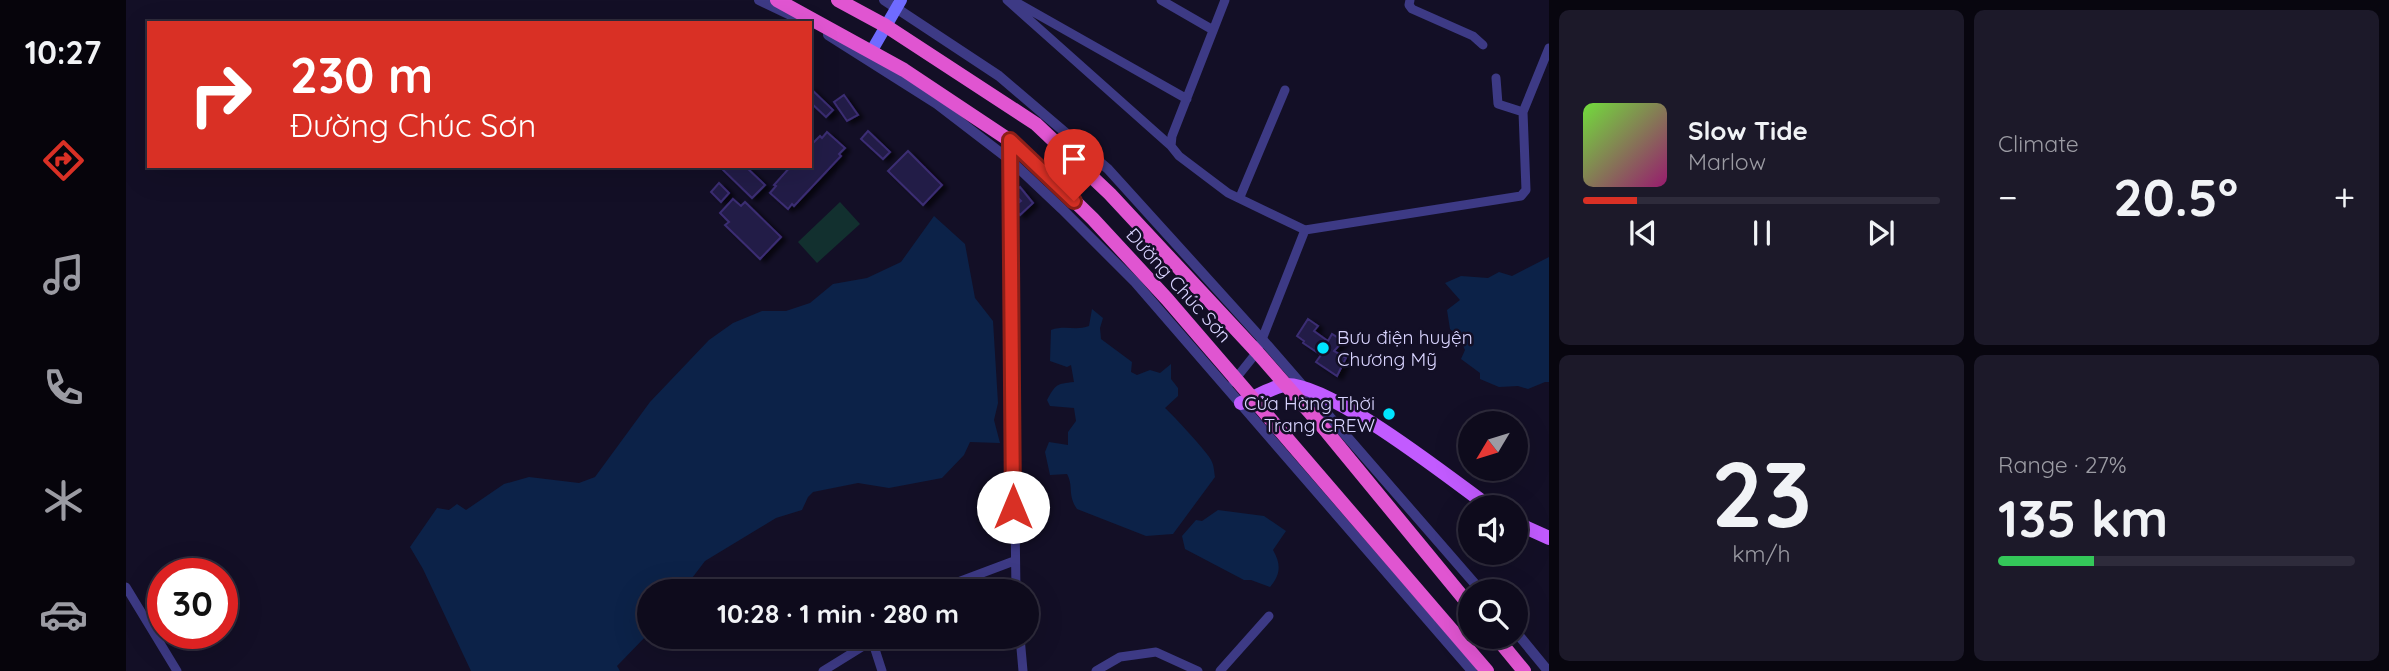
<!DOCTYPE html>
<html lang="en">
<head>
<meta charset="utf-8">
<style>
  body { margin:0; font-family:Quicksand,sans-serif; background:#1c1929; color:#f1f3f6; height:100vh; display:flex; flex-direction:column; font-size:26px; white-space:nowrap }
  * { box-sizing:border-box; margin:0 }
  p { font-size:23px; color:#9b9ba3 }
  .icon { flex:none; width:38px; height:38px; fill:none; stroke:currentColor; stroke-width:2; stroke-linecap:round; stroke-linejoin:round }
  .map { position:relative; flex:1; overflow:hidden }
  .drawer { display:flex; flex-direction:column; gap:10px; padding:10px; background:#08060f; width:840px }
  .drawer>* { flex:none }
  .banner { position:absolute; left:21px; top:21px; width:665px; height:147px; border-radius:0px; box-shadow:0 7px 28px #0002,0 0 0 2px #2e2b3b; background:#d93025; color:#fff; overflow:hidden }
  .needle { width:46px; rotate:232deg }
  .buttons { position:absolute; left:1332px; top:411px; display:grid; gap:14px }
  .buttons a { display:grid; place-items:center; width:70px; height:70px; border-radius:50%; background:#0e0b1c; box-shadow:0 7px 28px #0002,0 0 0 2px #2e2b3b; font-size:35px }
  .speed { position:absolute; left:21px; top:558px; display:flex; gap:14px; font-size:35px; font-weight:700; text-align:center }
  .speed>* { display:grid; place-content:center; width:91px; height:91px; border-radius:50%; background:#0e0b1c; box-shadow:0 7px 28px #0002,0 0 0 2px #2e2b3b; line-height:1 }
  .speed .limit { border:10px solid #d22; background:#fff; color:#111 }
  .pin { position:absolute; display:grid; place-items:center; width:60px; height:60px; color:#fff; margin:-72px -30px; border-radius:50% 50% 50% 0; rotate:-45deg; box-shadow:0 0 7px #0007 }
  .pin .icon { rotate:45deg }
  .me { position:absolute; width:77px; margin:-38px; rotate:0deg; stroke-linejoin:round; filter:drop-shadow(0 0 5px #0008) }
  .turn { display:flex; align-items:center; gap:24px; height:147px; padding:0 28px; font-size:32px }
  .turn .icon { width:91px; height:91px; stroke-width:2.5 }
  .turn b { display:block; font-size:49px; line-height:60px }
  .big { font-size:52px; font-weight:700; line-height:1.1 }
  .drawer .tile { flex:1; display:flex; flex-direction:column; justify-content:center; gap:10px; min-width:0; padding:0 24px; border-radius:10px; background:#1c1929 }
  .drawer .dial { align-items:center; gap:0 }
  .dial b { font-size:91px; line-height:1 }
  .song { display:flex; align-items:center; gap:21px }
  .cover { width:84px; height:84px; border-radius:10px; background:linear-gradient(135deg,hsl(100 70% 55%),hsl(320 70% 35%)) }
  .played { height:7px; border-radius:4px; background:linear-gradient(90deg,#d93025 15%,#2e2b3b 15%) }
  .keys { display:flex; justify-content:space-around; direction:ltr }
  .heat { display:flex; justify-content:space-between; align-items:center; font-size:38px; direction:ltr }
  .charge { height:10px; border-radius:5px; background:linear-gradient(90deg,#34c759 27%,#2e2b3b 0) }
  .drawer .tiles { flex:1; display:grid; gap:10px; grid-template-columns:repeat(2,1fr) }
  .trip { position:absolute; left:511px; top:579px; width:402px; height:70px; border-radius:35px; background:#0e0b1c; box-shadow:0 7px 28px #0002,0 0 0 2px #2e2b3b; font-weight:700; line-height:70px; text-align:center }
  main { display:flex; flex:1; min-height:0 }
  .menu { display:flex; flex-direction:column; width:126px; justify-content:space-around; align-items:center; background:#06040b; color:#9b9ba3 }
  .menu .icon { width:49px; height:49px }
  .menu .selected { color:#d93025 }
  .menu b { font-size:32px; color:#f1f3f6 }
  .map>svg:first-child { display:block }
  .green { fill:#12302f }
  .water { fill:#0c2248 }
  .building { fill:#241b47; stroke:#3b2d73; stroke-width:2; filter:url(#shadow) }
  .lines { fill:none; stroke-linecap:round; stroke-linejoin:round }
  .minor { stroke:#3d3a85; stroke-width:9 }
  .tertiary { stroke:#3d3a85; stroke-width:10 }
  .secondary { stroke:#6f6bff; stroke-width:12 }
  .primary { stroke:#c25bff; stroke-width:14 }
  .trunk { stroke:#e055d1; stroke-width:14 }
  .route-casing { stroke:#8d1f18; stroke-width:18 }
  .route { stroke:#d93025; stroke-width:12 }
  .poi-dot { fill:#00e5ff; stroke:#130f26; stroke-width:2.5 }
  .labels { text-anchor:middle; stroke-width:5; stroke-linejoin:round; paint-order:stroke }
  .street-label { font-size:19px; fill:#d9d4ff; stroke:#130f26 }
  .poi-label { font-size:19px; fill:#d9d4ff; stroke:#130f26; text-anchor:start }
</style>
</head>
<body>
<main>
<nav class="menu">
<b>10:27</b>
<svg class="icon selected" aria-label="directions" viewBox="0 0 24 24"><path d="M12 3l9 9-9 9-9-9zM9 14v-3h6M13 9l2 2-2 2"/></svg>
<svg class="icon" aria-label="music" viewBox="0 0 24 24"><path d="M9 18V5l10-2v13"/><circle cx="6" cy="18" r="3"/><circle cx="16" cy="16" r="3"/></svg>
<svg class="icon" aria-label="phone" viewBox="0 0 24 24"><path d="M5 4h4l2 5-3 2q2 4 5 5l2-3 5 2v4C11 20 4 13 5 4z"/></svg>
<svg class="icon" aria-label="climate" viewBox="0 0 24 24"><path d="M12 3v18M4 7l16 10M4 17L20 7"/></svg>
<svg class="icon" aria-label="car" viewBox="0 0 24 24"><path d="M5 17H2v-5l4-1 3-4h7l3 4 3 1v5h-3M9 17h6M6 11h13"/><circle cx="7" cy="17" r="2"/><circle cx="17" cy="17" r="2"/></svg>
</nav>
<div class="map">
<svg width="1423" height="671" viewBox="0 0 1423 671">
  <defs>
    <filter id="shadow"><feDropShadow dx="5" dy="3" stdDeviation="2" flood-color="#0009"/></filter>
  </defs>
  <rect width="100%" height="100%" fill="#130f26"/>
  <path class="green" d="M714,202L734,224L691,263L672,242Z"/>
  <path class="water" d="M808,216L839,244L849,298L867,321L872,403L868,420L874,443L844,442L838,455L816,478L763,488L732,483L687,492L682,497L676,510L650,518L579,561L557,590L551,584L542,586L539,591L523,592V633L491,666L494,671H345L297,569L284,547L311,508L323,510L331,504L340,510L378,484L403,477L453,483L469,477L524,402L583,340L607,323L636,311H660L684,303L707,284L741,278L775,262Z
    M1423,257V382H1419L1402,389L1392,386L1373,387L1354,379V373L1335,359L1339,350L1333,337L1324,329L1321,310L1334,300L1319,283L1335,276L1362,278L1373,272L1386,276Z
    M966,309L977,318L974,328L975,339L1006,362L1005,372L1011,375L1024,370L1034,373L1045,364V379L1052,388V396L1039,408C1046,414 1083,454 1085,460C1088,465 1088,471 1089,477L1047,534L1020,536L951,509C941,494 948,487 941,474L924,475L919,452L923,442L942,445V432L950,421L948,408L924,406L921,400C930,384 930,384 948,382L945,365L941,367L924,361L925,330C939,325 950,331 963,326Z
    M1092,510L1138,516L1160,531L1147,550C1155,564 1155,574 1144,587L1125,580H1118L1059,549L1056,536L1070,520L1076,521Z"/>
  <path class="building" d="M684,88L707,110L700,117L684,102Z
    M718,95L732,115L721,121L708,102Z
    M742,131L764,152L757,159L735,139Z
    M701,132L719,148L713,154L715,156L668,206L666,204L662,209L644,193L650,186L648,185L665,166H684V146L694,136L696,138Z
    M782,151L816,185L797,205L762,171Z
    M593,166H619L639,185L626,198Z
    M593,183L603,193L595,202L585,192Z
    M894,187L907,203L894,215L887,207L895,201L887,193Z
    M607,199L615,206L619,202L655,237L634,259L599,225L603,222L594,213Z
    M1182,319L1192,326L1188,331L1202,341L1206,334L1217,341L1208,351L1220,358L1211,376L1190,362L1195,355L1177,343L1178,341L1171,336Z"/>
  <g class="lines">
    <path class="minor" d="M881,0L1045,146L1053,156L1102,193L1179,230L1395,196L1400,190L1397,112L1423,48
      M1035,0L1087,30
      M1284,0L1283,5L1286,9L1347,36L1357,45
      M888,1L1061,99
      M1370,78L1372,104L1397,112
      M884,140L890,592
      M1045,146L1046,136L1099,0
      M1114,197L1159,90
      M1107,382L1131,352L1179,230
      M0,587L51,671
      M819,592L832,582L888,561
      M894,637L897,671
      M746,640L756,671
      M697,671L752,637
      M970,671L994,657L1030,652L1072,671
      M1094,671L1143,616"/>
    <path class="tertiary" d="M633,0L675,20
      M758,0L873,76L982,169L1136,339L1356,592
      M702,35L811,104L884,160L936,209L1009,282L1346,671
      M1390,632L1422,671"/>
    <path class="secondary" d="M745,52L775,0"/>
    <path class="primary" d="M1115,403C1126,399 1148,386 1159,385C1203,382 1326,480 1365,508
      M1390,523L1423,538"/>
    <path class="trunk" d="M651,0L778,70L892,146L967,219L1041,299L1361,671
      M712,0L760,26L910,124L984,194L1131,352L1201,432L1344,606
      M1370,637L1398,671"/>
  </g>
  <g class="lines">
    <g class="route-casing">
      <path id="route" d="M887,507L884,140L948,201"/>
    </g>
    <use href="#route" class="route"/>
  </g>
  <g class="poi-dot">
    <circle cx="1197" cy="348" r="7"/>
    <circle cx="1263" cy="414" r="7"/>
  </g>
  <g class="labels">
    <g class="street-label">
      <text transform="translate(1053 285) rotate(48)" y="7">Đường Chúc Sơn</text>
    </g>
    <g class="poi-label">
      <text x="1211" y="344">Bưu điện huyện<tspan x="1211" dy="22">Chương Mỹ</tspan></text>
      <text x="1249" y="410" text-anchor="end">Cửa Hàng Thời<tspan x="1249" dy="22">Trang CREW</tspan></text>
    </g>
  </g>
</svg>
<div class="buttons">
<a><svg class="needle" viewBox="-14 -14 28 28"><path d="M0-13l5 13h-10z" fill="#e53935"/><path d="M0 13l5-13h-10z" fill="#9b9ba3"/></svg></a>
<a><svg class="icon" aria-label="sound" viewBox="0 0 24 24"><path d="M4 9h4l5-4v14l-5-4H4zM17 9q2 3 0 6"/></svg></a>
<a><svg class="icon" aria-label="search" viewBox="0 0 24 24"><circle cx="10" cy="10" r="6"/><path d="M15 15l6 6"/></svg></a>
</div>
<div class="speed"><div class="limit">30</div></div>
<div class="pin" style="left:948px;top:201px;background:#d93025"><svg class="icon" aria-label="arrive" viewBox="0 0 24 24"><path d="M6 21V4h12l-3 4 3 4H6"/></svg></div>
<svg class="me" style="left:887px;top:507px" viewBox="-20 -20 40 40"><circle r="19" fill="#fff"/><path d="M0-13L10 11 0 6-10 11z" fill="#d93025"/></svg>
<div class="trip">10:28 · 1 min · 280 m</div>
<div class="banner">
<div class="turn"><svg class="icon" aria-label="right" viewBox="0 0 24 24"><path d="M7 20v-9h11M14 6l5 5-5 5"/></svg><div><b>230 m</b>Đường Chúc Sơn</div></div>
</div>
</div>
<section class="drawer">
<div class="tiles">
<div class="tile">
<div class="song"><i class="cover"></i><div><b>Slow Tide</b><p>Marlow</p></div></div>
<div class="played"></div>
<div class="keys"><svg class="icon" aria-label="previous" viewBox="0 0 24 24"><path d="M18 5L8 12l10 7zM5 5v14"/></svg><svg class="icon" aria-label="pause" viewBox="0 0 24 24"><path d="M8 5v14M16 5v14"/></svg><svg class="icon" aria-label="next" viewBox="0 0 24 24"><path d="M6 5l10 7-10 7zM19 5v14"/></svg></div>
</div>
<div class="tile"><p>Climate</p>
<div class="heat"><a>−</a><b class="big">20.5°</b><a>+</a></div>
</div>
<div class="tile dial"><b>23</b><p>km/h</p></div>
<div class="tile"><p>Range · 27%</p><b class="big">135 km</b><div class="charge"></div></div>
</div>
</section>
</main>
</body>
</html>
